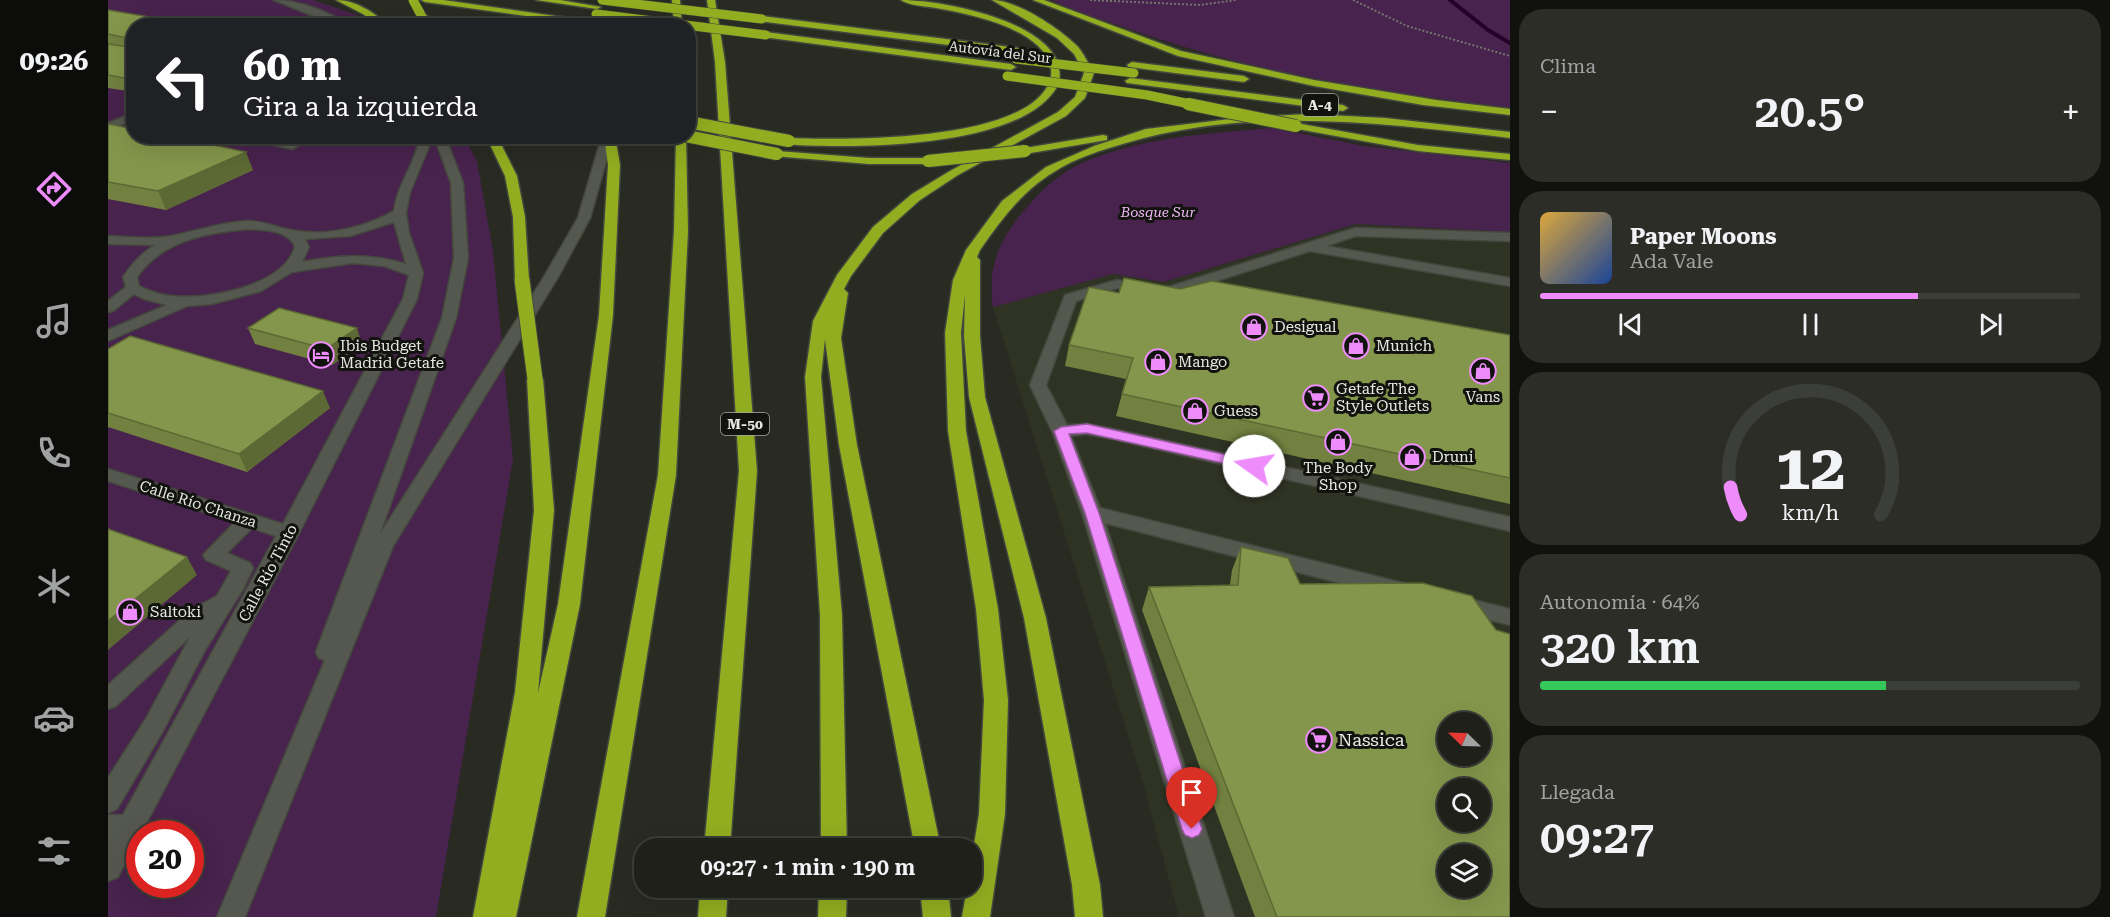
<!DOCTYPE html>
<html lang="es">
<head>
<meta charset="utf-8">
<style>
  body { margin:0; font-family:"Roboto Serif",serif; background:#2c2d27; color:#f1f3f6; height:100vh; display:flex; flex-direction:column; font-size:22px; white-space:nowrap }
  * { box-sizing:border-box; margin:0 }
  p { font-size:20px; color:#a1a3a2 }
  .icon { flex:none; width:33px; height:33px; fill:none; stroke:currentColor; stroke-width:2; stroke-linecap:round; stroke-linejoin:round }
  .map { position:relative; flex:1; overflow:hidden }
  .side { display:flex; flex-direction:column; gap:9px; padding:9px; background:#11120e; width:600px }
  .side>* { flex:none }
  .top-card { position:absolute; left:18px; top:18px; width:570px; height:126px; border-radius:24px; box-shadow:0 6px 24px #0002,0 0 0 2px #3c3e39; background:#202124; color:#fff; overflow:hidden }
  .needle { width:39px; rotate:293deg }
  .tools { position:absolute; left:1329px; top:712px; display:grid; gap:12px }
  .tools a { display:grid; place-items:center; width:54px; height:54px; border-radius:50%; background:#1f201a; box-shadow:0 6px 24px #0002,0 0 0 2px #3c3e39; font-size:30px }
  .speed { position:absolute; left:18px; top:820px; display:flex; gap:12px; font-size:30px; font-weight:700; text-align:center }
  .speed>* { display:grid; place-content:center; width:78px; height:78px; border-radius:50%; background:#1f201a; box-shadow:0 6px 24px #0002,0 0 0 2px #3c3e39; line-height:1 }
  .speed .limit { border:9px solid #d22; background:#fff; color:#111 }
  .pin { position:absolute; display:grid; place-items:center; width:51px; height:51px; color:#fff; margin:-62px -26px; border-radius:50% 50% 50% 0; rotate:-45deg; box-shadow:0 0 6px #0007 }
  .pin .icon { rotate:45deg }
  .me { position:absolute; width:66px; margin:-33px; rotate:283deg; stroke-linejoin:round; filter:drop-shadow(0 0 4px #0008) }
  .turn { display:flex; align-items:center; gap:21px; height:126px; padding:0 18px; font-size:27px }
  .turn .icon { width:78px; height:78px; stroke-width:2.5 }
  .turn b { display:block; font-size:42px; line-height:51px }
  .big { font-size:45px; font-weight:600; line-height:1.1 }
  .side .widget { flex:1; display:flex; flex-direction:column; justify-content:center; gap:9px; min-width:0; padding:0 21px; border-radius:24px; background:#2c2d27 }
  .side .dial { align-items:center; gap:0 }
  .dial svg { height:156px; overflow:visible; fill:none; stroke:#3c3e39; stroke-width:7; stroke-linecap:round; text-anchor:middle }
  .dial text { fill:#f1f3f6; stroke:none }
  .song { display:flex; align-items:center; gap:18px }
  .cover { width:72px; height:72px; border-radius:9px; background:linear-gradient(135deg,hsl(40 70% 55%),hsl(220 70% 35%)) }
  .played { height:6px; border-radius:3px; background:linear-gradient(90deg,#ed8cfa 70%,#3c3e39 70%) }
  .keys { display:flex; justify-content:space-around; direction:ltr }
  .heat { display:flex; justify-content:space-between; align-items:center; font-size:33px; direction:ltr }
  .charge { height:9px; border-radius:4px; background:linear-gradient(90deg,#34c759 64%,#3c3e39 0) }
  .trip { position:absolute; left:526px; top:838px; width:348px; height:60px; border-radius:24px; background:#1f201a; box-shadow:0 6px 24px #0002,0 0 0 2px #3c3e39; font-weight:600; line-height:60px; text-align:center }
  main { display:flex; flex:1; min-height:0 }
  .tab-bar { display:flex; flex-direction:column; width:108px; justify-content:space-around; align-items:center; background:#0c0d0a; color:#a1a3a2 }
  .tab-bar .icon { width:42px; height:42px }
  .tab-bar .current { color:#ed8cfa }
  .tab-bar b { font-size:27px; color:#f1f3f6 }
  .map>svg:first-child { display:block }
  .built { fill:#2f3323; fill-rule:evenodd }
  .green { fill:#48234d; fill-rule:evenodd }
  .lines { fill:none; stroke-linecap:round; stroke-linejoin:round }
  .stream { stroke:#230228; stroke-width:4 }
  .minor-casing { stroke:#44473e; stroke-width:3 }
  .highway-casing { stroke:#44473e; stroke-width:3 }
  .path { stroke:#73756d; stroke-width:2; stroke-dasharray:2 2; stroke-linecap:butt }
  .minor { fill:#55584e; fill-rule:evenodd }
  .highway { fill:#92ad20; fill-rule:evenodd }
  .highway-bridge-far2-casing { stroke:#44473e; stroke-width:10; stroke-linecap:butt }
  .highway-bridge-far1-casing { stroke:#44473e; stroke-width:14; stroke-linecap:butt }
  .highway-bridge-casing { stroke:#44473e; stroke-width:17; stroke-linecap:butt }
  .highway-bridge-far2 { stroke:#92ad20; stroke-width:9 }
  .highway-bridge-far1 { stroke:#92ad20; stroke-width:12 }
  .highway-bridge { stroke:#92ad20; stroke-width:15 }
  .wall { fill:#728140 }
  .shaded-wall { fill:#5c6934 }
  .building { fill:#84964b; stroke:#5c6934; stroke-width:1.5; fill-rule:evenodd }
  .route { fill:#ed8cfa; stroke:#9a5ba2; stroke-width:1.5 }
  .labels { text-anchor:middle; stroke-width:6; stroke-linejoin:round; paint-order:stroke }
  .far-street-label { font-size:14px; fill:#e6e8e1; stroke:#12130f }
  .shield { fill:#12130f; stroke:#a6a8a2; stroke-width:1.5 }
  .shield-label { font-size:14px; font-weight:bold; fill:#e6e8e1 }
  .far-park-label { font-size:14px; font-style:italic; fill:#f0b7f7; stroke:#12130f }
  .poi-label { font-size:15px; fill:#e6e8e1; stroke:#12130f; text-anchor:start }
  .street-label { font-size:15px; fill:#e6e8e1; stroke:#12130f }
  .near-poi-label { font-size:18px; fill:#e6e8e1; stroke:#12130f; text-anchor:start }
</style>
</head>
<body>
<main>
<nav class="tab-bar">
<b>09:26</b>
<svg class="icon current" aria-label="directions" viewBox="0 0 24 24"><path d="M12 3l9 9-9 9-9-9zM9 14v-3h6M13 9l2 2-2 2"/></svg>
<svg class="icon" aria-label="music" viewBox="0 0 24 24"><path d="M9 18V5l10-2v13"/><circle cx="6" cy="18" r="3"/><circle cx="16" cy="16" r="3"/></svg>
<svg class="icon" aria-label="phone" viewBox="0 0 24 24"><path d="M5 4h4l2 5-3 2q2 4 5 5l2-3 5 2v4C11 20 4 13 5 4z"/></svg>
<svg class="icon" aria-label="climate" viewBox="0 0 24 24"><path d="M12 3v18M4 7l16 10M4 17L20 7"/></svg>
<svg class="icon" aria-label="car" viewBox="0 0 24 24"><path d="M5 17H2v-5l4-1 3-4h7l3 4 3 1v5h-3M9 17h6M6 11h13"/><circle cx="7" cy="17" r="2"/><circle cx="17" cy="17" r="2"/></svg>
<svg class="icon" aria-label="filters" viewBox="0 0 24 24"><path d="M4 7h16M4 17h16"/><circle cx="9" cy="7" r="2"/><circle cx="15" cy="17" r="2"/></svg>
</nav>
<div class="map">
<svg width="1402" height="917" viewBox="0 0 1402 917">
  <rect width="100%" height="100%" fill="#292b22"/>
  <path class="built" d="M1248,224L1402,232V917H1071L1034,779L885,307L1005,274L1057,282ZM1340,723H1372V756H1340ZM1340,789H1372V822H1340ZM1340,855H1372V888H1340Z"/>
  <path class="green" d="M0,0H205L249,15L260,25L26,26V136L356,137L369,161L385,251L405,459L328,917H0ZM32,834H82V885H32Z
    M944,0H1402V108C1270,91 1138,72 1013,26C990,18 966,11 944,0Z
    M1165,128L1256,146L1402,163V232L1248,224L1056,282L1005,274L885,307C880,270 888,247 910,218C926,198 944,178 968,166C1028,137 1099,134 1165,128Z"/>
  <g class="lines">
    <path class="stream" d="M1342,0L1380,30L1402,43"/>
    <g class="minor-casing">
      <path id="minor" d="M166,0C190,0 222,12 242,26H230Z
        M26,113V120L0,130V123Z
        M125,136C142,136 176,136 190,146L184,149Z
        M312,136H323L322,144L302,192L298,213L301,233L315,273L309,299L191,533L10,877L0,881V815H15L168,536L144,528L119,553L142,563L145,568L135,589L96,652L55,731L9,809L0,813V778L39,717L82,637L8,706L0,709V685L83,610L109,596L123,571L98,560L95,555L127,522L0,481V469L175,524L295,299L301,275L276,266L245,263L184,272L153,291L104,304L79,306L0,341V330L59,305L36,299L26,294L5,311L0,312V301L18,287L15,277C24,264 33,253 47,245L0,244V236C22,237 47,240 68,235C92,230 115,222 140,221C157,221 172,229 189,231C221,236 258,227 286,211C289,184 308,164 312,136ZM286,222L298,264C262,253 230,255 194,262L201,247L197,239L242,236ZM140,229C156,230 181,230 187,247C175,287 99,300 63,296C51,295 42,291 31,286L29,277C55,240 98,233 140,229Z
        M326,136H337L355,183L360,258L348,318L272,534L436,277L470,218L494,136H505L482,218L450,277L285,546L137,917H109L217,660L211,658L208,652L334,318L346,258L343,183Z
        M1247,228L1402,233V241L1248,236L1218,246L1402,278V286L1202,251L1071,293L1069,297H1056L1049,293L1051,290Z
        M1009,280L1042,286L1044,289L1037,293L1010,288L968,301L938,385L959,425L979,424L1005,429L1402,517V531L1005,439L979,434L963,436L992,508L1291,582L1298,584L1301,590L1298,596L1291,598L997,523L1126,917H1098L974,513L944,431L922,385L957,295Z
        M1353,597L1402,609V625L1346,611L1342,605L1346,599Z"/>
    </g>
    <g class="highway-casing">
      <path id="highway" d="M228,0C248,0 267,13 281,26H271L255,14Z
        M313,0H335L517,26H490L317,2Z
        M428,0H452L493,7L489,9Z
        M564,0H572L574,26H566Z
        M599,0H607L617,62L649,471L622,849H596L631,471L607,62Z
        M793,0C834,0 944,21 951,69C953,79 951,86 944,94C906,142 780,147 723,146C708,145 692,147 677,143L675,141L681,138C736,140 915,143 941,83C947,70 940,55 930,46C905,23 861,14 828,8C817,6 802,6 793,0Z
        M884,0C909,0 954,30 971,48C977,56 981,65 986,73L977,98L958,116L850,175L812,200L775,233L743,276L736,289L740,293L733,338L749,445L833,849H807L731,445L717,339L713,377L734,615L739,849H713L712,615L697,377L705,321L729,275L765,227L804,194L842,171L950,112L967,97L976,73L966,54L949,38Z
        M925,0H936L1073,51L1206,80L1328,100L1402,109V115L1315,105L1206,86L1070,56Z
        M312,11H315L327,26H318L308,13Z
        M654,16L911,48L916,51L911,54L651,21L650,19Z
        M658,32L903,64L908,67L903,70L655,37V33Z
        M1024,62L1136,76L1141,79L1136,82L1021,67L1019,65Z
        M1022,78L1235,105L1240,108L1235,111L1019,83L1017,81Z
        M1201,114L1277,118L1402,132V138C1275,123 1143,106 1018,143C994,150 967,158 946,172C914,191 893,220 872,250L869,257L872,260V336L877,397L938,618L992,885L995,917H967L964,885L916,618L861,397L856,336L857,294L853,333L858,431L890,609L900,700L897,814L882,917H854L859,888H864V857L871,814L876,700L868,609L840,431L837,333L845,280L858,250L894,201L938,167L986,146L1038,129L1139,117Z
        M1188,123L1310,145L1402,154V160L1310,151L1184,128V124Z
        M995,135L999,136V140L917,154L911,151L917,148Z
        M378,136H389L409,176L417,217L421,280L419,283H409L407,280L405,217L397,176Z
        M496,136H507L512,165L505,315L472,604L408,917H365L407,692L426,510L419,379L427,374L435,379L446,510L430,693L450,604L491,315L500,165Z
        M568,136H578L580,231L568,475L497,917H469L550,475L566,231Z
        M669,151L761,158H820L826,161L820,164H761L665,156L663,154Z
        M592,888H620L618,917H590Z
        M711,888H739L738,917H710Z
        M812,888H840L843,917H815Z"/>
    </g>
    <path class="path" d="M982,0L1092,5L1128,0
      M1245,0L1299,26L1402,56"/>
    <use href="#minor" class="minor"/>
    <use href="#highway" class="highway"/>
    <g class="highway-bridge-far2-casing">
      <path id="highway-bridge-far2" d="M305,0L312,13
        M494,0L654,19
        M488,14L658,35
        M908,59L1026,73
        M899,76L1039,95L1087,105"/>
    </g>
    <g class="highway-bridge-far1-casing">
      <path id="highway-bridge-far1" d="M1080,104L1188,126
        M580,122L681,141
        M578,136L669,154
        M820,161L917,151"/>
    </g>
    <g class="highway-bridge-casing">
      <path id="highway-bridge" d="M414,280L427,379"/>
    </g>
    <use href="#highway-bridge-far2" class="highway-bridge-far2"/>
    <use href="#highway-bridge-far1" class="highway-bridge-far1"/>
    <use href="#highway-bridge" class="highway-bridge"/>
  </g>
  <path class="wall" d="M0,10L26,26V92L0,88Z
    M0,124L145,170L58,210L0,199Z
    M1072,289L1402,335V504L1008,416L1018,379L957,366L961,345L1011,293Z
    M140,328L254,344L224,365L147,344Z
    M0,349L222,408L139,472L0,427Z
    M1133,547L1192,584L1388,630L1402,917H1147L1034,610L1041,587L1122,585L1124,570Z"/>
  <path class="shaded-wall" d="M138,152L145,170L58,210L50,191Z
    M249,328L254,344L224,365L218,349Z
    M215,391L222,408L139,472L131,454Z
    M79,557L89,575L0,650V621Z"/>
  <path class="building" d="M0,10L94,26H26V80L0,75V44L20,47L23,39L0,34Z
    M0,124L26,129V136H62L138,152L50,191L0,182Z
    M1016,278L1072,289L1104,281L1402,335V478L1014,394L1025,358L961,345L981,287L1011,293Z
    M171,308L249,328L218,349L140,328Z
    M22,336L215,391L131,454L0,413V349Z
    M0,529L79,557L0,621Z
    M1133,547L1180,558L1192,584L1314,583L1364,596L1388,630L1402,634V917H1169L1041,587L1130,585ZM1340,723H1372V756H1340ZM1340,789H1372V822H1340ZM1340,855H1372V888H1340Z"/>
  <path class="route" d="M979,424L1146,461L1153,466L1146,470L979,433L961,434L991,513L1094,829L1091,835L1084,838L1077,835L1074,829L977,513L946,431L953,427Z"/>
  <defs>
    <g id="shop-ring" transform="scale(1.35)"><circle r="9.5" fill="#12130f" stroke="#ed8cfa" stroke-width="1.5"/><path d="M-5-2.5h2.3a2.7 3.5 0 0 1 5.4 0H5L5.5 6h-11ZM-1.5-2.5h3a1.5 2.3 0 0 0-3 0Z" fill="#ed8cfa"/></g>
    <g id="hotel-ring" transform="scale(1.35)"><circle r="9.5" fill="#12130f" stroke="#ed8cfa" stroke-width="1.5"/><path d="M-6-4.5h1.5V1H6V5H4.5V3h-9V5H-6ZM-4 0a1.8 1.8 0 1 1 3.6 0ZM.5 0V-2.5h3Q6-2.5 6 0Z" fill="#ed8cfa"/></g>
    <g id="supermarket-ring" transform="scale(1.35)"><circle r="9.5" fill="#12130f" stroke="#ed8cfa" stroke-width="1.5"/><path d="M-6-5.5h2.5l.6 2H6L4.5 2H-2.5L-4.4-4H-6ZM-1.5 3.2a1.3 1.3 0 1 0 .1 0ZM3 3.2a1.3 1.3 0 1 0 .1 0Z" fill="#ed8cfa"/></g>
  </defs>
  <g fill-rule="evenodd">
    <use href="#shop-ring" x="1146" y="327"/>
    <use href="#shop-ring" x="1248" y="346"/>
    <use href="#hotel-ring" x="213" y="355"/>
    <use href="#shop-ring" x="1050" y="362"/>
    <use href="#shop-ring" x="1375" y="371"/>
    <use href="#supermarket-ring" x="1208" y="398"/>
    <use href="#shop-ring" x="1087" y="411"/>
    <use href="#shop-ring" x="1230" y="442"/>
    <use href="#shop-ring" x="1304" y="457"/>
    <use href="#shop-ring" x="22" y="612"/>
    <use href="#supermarket-ring" x="1211" y="740"/>
  </g>
  <g class="labels">
    <g class="far-street-label">
      <text transform="translate(892 52) rotate(7)" y="5">Autovía del Sur</text>
    </g>
    <g class="shield">
      <rect x="1194" y="94" width="36" height="22" rx="4.5"/>
      <rect x="613" y="413" width="48" height="22" rx="4.5"/>
    </g>
    <g class="shield-label">
      <text x="1212" y="110">A-4</text>
      <text x="637" y="429">M-50</text>
    </g>
    <g class="far-park-label">
      <text x="1050" y="217">Bosque Sur</text>
    </g>
    <g class="poi-label">
      <text x="1166" y="332">Desigual</text>
      <text x="232" y="351">Ibis Budget<tspan x="232" dy="17">Madrid Getafe</tspan></text>
      <text x="1268" y="351">Munich</text>
      <text x="1070" y="367">Mango</text>
      <text x="1228" y="394">Getafe The<tspan x="1228" dy="17">Style Outlets</tspan></text>
      <text x="1375" y="402" text-anchor="middle">Vans</text>
      <text x="1106" y="416">Guess</text>
      <text x="1324" y="462">Druni</text>
      <text x="1230" y="473" text-anchor="middle">The Body<tspan x="1230" dy="17">Shop</tspan></text>
      <text x="42" y="617">Saltoki</text>
    </g>
    <g class="street-label">
      <text transform="translate(90 504) rotate(18)" y="5">Calle Río Chanza</text>
      <text transform="translate(160 573) rotate(-62)" y="5">Calle Río Tinto</text>
    </g>
    <g class="near-poi-label">
      <text x="1230" y="746">Nassica</text>
    </g>
  </g>
</svg>
<div class="tools">
<a><svg class="needle" viewBox="-14 -14 28 28"><path d="M0-13l5 13h-10z" fill="#e53935"/><path d="M0 13l5-13h-10z" fill="#a1a3a2"/></svg></a>
<a><svg class="icon" aria-label="search" viewBox="0 0 24 24"><circle cx="10" cy="10" r="6"/><path d="M15 15l6 6"/></svg></a>
<a><svg class="icon" aria-label="layers" viewBox="0 0 24 24"><path d="M12 4l9 5-9 5-9-5zM3 14l9 5 9-5"/></svg></a>
</div>
<div class="speed"><div class="limit">20</div></div>
<div class="pin" style="left:1084px;top:829px;background:#d93025"><svg class="icon" aria-label="arrive" viewBox="0 0 24 24"><path d="M6 21V4h12l-3 4 3 4H6"/></svg></div>
<svg class="me" style="left:1146px;top:466px" viewBox="-20 -20 40 40"><circle r="19" fill="#fff"/><path d="M0-13L10 11 0 6-10 11z" fill="#ed8cfa"/></svg>
<div class="trip">09:27 · 1 min · 190 m</div>
<div class="top-card">
<div class="turn"><svg class="icon" aria-label="left" viewBox="0 0 24 24"><path d="M17 20v-9H6M10 6l-5 5 5 5"/></svg><div><b>60 m</b>Gira a la izquierda</div></div>
</div>
</div>
<section class="side">
<div class="widget"><p>Clima</p>
<div class="heat"><a>−</a><b class="big">20.5°</b><a>+</a></div>
</div>
<div class="widget">
<div class="song"><i class="cover"></i><div><b>Paper Moons</b><p>Ada Vale</p></div></div>
<div class="played"></div>
<div class="keys"><svg class="icon" aria-label="previous" viewBox="0 0 24 24"><path d="M18 5L8 12l10 7zM5 5v14"/></svg><svg class="icon" aria-label="pause" viewBox="0 0 24 24"><path d="M8 5v14M16 5v14"/></svg><svg class="icon" aria-label="next" viewBox="0 0 24 24"><path d="M6 5l10 7-10 7zM19 5v14"/></svg></div>
</div>
<div class="widget dial"><svg viewBox="0 0 100 80">
<path d="M14 69A42 42 0 1 1 86 69"/>
<path d="M14 69A42 42 0 0 1 9 55" stroke="#ed8cfa"/>
<text x="50" y="56" font-size="32" font-weight="700">12</text>
<text x="50" y="72" font-size="11">km/h</text>
</svg></div>
<div class="widget"><p>Autonomía · 64%</p><b class="big">320 km</b><div class="charge"></div></div>
<div class="widget"><p>Llegada</p><b class="big">09:27</b></div>
</section>
</main>
</body>
</html>
